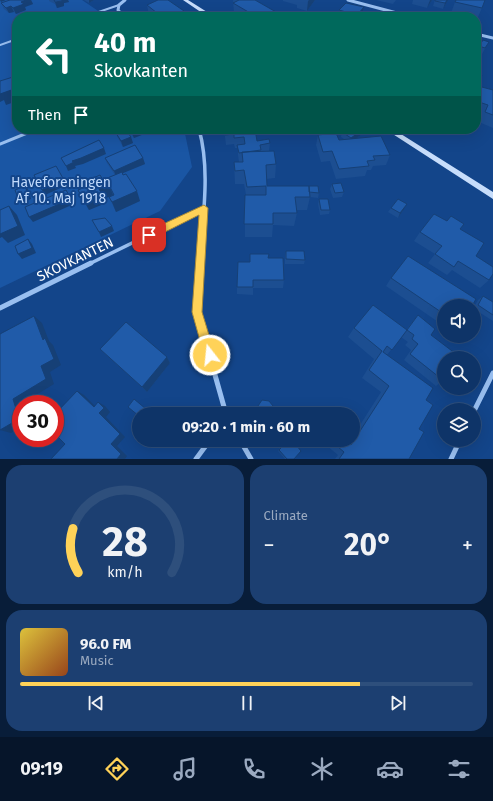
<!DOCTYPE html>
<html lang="en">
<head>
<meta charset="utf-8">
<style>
  body { margin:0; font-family:"Fira Sans",sans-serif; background:#1c3f71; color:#f1f3f6; height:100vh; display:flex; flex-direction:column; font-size:15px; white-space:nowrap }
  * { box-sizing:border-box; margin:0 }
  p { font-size:13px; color:#9baac0 }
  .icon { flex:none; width:22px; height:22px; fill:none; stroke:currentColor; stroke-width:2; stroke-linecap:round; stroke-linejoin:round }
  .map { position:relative; height:459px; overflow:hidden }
  .drawer { display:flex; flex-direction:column; gap:6px; padding:6px; background:#081d39; flex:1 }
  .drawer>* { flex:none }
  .guide { position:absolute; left:12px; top:12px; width:469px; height:122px; border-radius:16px; box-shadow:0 4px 16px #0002,0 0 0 1px #2e4f7c; background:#00695c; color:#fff; overflow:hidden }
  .controls { position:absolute; left:437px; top:299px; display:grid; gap:8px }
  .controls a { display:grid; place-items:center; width:44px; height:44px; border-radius:50%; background:#0e3468; box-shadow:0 4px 16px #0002,0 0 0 1px #2e4f7c; font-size:20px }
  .speed { position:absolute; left:12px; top:395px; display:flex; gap:8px; font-size:20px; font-weight:700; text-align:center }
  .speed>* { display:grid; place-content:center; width:52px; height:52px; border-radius:50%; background:#0e3468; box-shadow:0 4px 16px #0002,0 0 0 1px #2e4f7c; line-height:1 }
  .speed .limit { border:6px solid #d22; background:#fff; color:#111 }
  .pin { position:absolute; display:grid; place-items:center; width:34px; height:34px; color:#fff; margin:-17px; border-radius:8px; box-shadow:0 2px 6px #0006 }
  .me { position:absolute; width:44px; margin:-22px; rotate:344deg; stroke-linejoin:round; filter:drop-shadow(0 0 3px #0008) }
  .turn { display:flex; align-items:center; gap:14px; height:84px; padding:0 16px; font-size:18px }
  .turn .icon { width:52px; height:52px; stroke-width:2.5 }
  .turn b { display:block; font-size:28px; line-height:34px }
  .then { display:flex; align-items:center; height:38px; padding:0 16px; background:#0003; gap:8px; font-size:15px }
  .big { font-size:30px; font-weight:700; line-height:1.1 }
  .drawer .widget { flex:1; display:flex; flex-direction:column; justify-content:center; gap:6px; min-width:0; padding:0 14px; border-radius:16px; background:#1c3f71 }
  .drawer .dial { align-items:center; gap:0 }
  .dial svg { height:104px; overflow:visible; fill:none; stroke:#2e4f7c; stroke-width:7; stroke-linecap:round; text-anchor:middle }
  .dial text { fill:#f1f3f6; stroke:none }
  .song { display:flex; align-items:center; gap:12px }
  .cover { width:48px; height:48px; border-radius:6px; background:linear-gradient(135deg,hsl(50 70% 55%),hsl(20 70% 35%)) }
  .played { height:4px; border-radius:2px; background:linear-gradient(90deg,#ffd258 75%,#2e4f7c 75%) }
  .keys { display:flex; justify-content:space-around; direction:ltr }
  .heat { display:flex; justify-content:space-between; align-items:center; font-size:22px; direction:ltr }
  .drawer .tiles { flex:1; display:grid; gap:6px; grid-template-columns:1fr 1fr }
  .widget:last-child { grid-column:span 2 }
  .trip { position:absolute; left:132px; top:407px; width:228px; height:40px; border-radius:20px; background:#0e3468; box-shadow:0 4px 16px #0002,0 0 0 1px #2e4f7c; font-weight:700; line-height:40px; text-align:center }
  .menu { display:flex; height:64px; justify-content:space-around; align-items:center; background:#06152a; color:#9baac0 }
  .menu .icon { width:28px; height:28px }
  .menu .current { color:#ffd258 }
  .menu b { font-size:18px; color:#f1f3f6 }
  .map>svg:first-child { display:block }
  .green { fill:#1a56a4 }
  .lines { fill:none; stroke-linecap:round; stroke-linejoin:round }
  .lane-far1 { stroke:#99bff0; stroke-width:2 }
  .lane { stroke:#99bff0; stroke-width:3 }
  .street-far2 { stroke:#99bff0; stroke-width:3 }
  .street-far1 { stroke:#99bff0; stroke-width:3.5 }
  .street { stroke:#99bff0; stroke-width:5 }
  .secondary { fill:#c7ddfb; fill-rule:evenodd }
  .wall { fill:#1c4e91 }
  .shaded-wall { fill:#164076 }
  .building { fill:#205ba9; stroke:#164076 }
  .route { fill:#ffd258; stroke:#a68839 }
  .labels { text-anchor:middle; stroke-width:4; stroke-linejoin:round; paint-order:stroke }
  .park-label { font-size:14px; fill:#c0dafc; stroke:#13458a }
  .street-label { font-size:14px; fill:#fff; stroke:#13458a }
</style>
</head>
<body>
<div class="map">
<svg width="493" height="459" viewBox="0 0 493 459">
  <rect width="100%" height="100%" fill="#13458a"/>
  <path class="green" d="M0,0H82L107,17H17V129H184L192,167L160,211L0,288Z"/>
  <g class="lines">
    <path class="lane-far1" d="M84,17L119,5
      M0,45L17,39"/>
    <path class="lane" d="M0,144L37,129"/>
    <path class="street-far2" d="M348,0L412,17
      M124,17L118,10L119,5L125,0
      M476,34L493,38"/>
    <path class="street-far1" d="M199,129C211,172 202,220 200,264
      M89,264L204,208"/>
    <path class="street" d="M200,263L197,311L226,414
      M0,308L91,263
      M474,411L493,373
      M240,440L251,459
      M196,459L210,440
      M451,459L460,440"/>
    <path class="secondary" d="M183,0H188L215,17H208Z
      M385,129H393L493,192V199Z"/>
  </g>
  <path class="wall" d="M10,0H31L33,4L25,7L26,10L16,14L14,12L9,13L4,9L1,3Z
    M49,0H68L69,2L64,3V6L57,8L55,4L49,1Z
    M84,0H94L89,3Z
    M233,0H255L276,12V17H240L234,13Z
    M283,0H315L307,11L297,8V5L283,1Z
    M376,0H396L393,4Z
    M413,0H432L427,8L412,4Z
    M435,0H448L443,9L433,6Z
    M455,2L482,8L477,19H476V17H469L451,13Z
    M147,5L185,17H151L149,15Z
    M364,7L362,13L359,17H342L338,16L339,10Z
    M483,40L489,42L482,54L476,52Z
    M476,73L482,75L476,86Z
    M478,86L493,90V128L479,122L481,115L476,114V89Z
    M128,129H152V131L134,138Z
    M224,129H255L257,141L270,143L269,151L276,164L275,178L266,179L267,186L319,193L318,198L310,197L307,210H296L297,213L294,226L273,225L272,237H245V195H246L244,184H235L234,162H239L238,155V148H235L234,144L226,145Z
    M362,130L361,135L356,138L390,155L386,165L373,166L371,170H367L365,176L336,179L330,161L321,162L316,145L318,135L339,140L344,139L341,137L342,132Z
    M116,133L131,137L133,143L123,147L118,138Z
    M105,158H143L145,164L122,173L140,201L116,212L109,197L113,195L104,199L106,203L89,210L78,190L91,185L89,180H103L115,175L107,163Z
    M332,184L344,192L342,197L333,198L330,189Z
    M319,199L330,210L329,214L320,215L318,204Z
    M391,208L404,209L398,218L388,212Z
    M460,229L489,280L480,288L452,270L447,275L428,263L435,254L414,241L420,232Z
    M286,251L305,260L304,264H285V255Z
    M268,258L284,280L283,288H253V295L237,294V287L250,262Z
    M391,278L444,306V326L386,286Z
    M483,296L493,302V321L474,309V307L478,300Z
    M418,315L431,335L444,358V382L442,383L441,382L436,386L404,360L411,350L405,345L408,342L401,337L387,355L426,400L419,429L409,459H335L338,455L326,445L329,440H345L349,443L350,440H353V436L381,392L362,378L374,359L348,337L354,328L406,330Z
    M100,349L167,357L170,363L147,392L106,355Z
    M273,440H292L294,459H285L278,451L280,449Z"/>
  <path class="shaded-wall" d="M0,0H6L1,2Z
    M26,0H31L33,4L25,7L26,10L16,14L13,8L21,2Z
    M62,0H68L69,2L64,3V6L57,8L55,2Z
    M89,0H94L89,3Z
    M309,0H315L307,11L308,1Z
    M430,0H432L427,8Z
    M447,0H448L443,9L445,3Z
    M11,6L14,12L9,13L6,8Z
    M364,7L362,13L359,17H357V15Z
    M184,11L185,17H170Z
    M276,12V17H269L272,14Z
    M17,88V101L6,105L4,100L0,102V93Z
    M60,129H68L62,131Z
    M143,129H152V131L134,138L132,133Z
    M362,130L361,135L349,143L351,138Z
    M131,137L133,143L123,147L121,141Z
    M104,148L106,154L83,164L75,166L76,168L68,171L66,166L72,161Z
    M143,158L145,164L116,176L114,171Z
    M64,180L67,185L45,195L42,190Z
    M109,185L113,195L104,199L106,203L89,210L84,201L99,189Z
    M25,186L29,191L31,199L22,203L18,198Z
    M66,190L74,204L33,222L29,217Z
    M137,191L140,201L116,212L112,202Z
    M407,204L404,209L398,218L400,213Z
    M9,206L17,215L25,235L8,243L2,237L0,238V230Z
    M112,226L114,231L101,237L99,232Z
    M28,239L32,244L36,253L22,259L18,254Z
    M34,316L42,323L49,341L53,345L61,365L50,372L54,384L23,403V404H21V427L11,433L0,430L13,399L43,340Z
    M167,357L170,363L147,392L142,387Z
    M77,391L84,395L100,411L94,407Z
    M98,402L105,406L110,412L106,417L125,437L117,446L127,456L125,459H117L99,413Z
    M154,440H157L152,447L150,446Z
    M162,440H165L161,445L159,443Z"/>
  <path class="building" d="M10,0H26L21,2L24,4L13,8L11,6L6,8L1,3Z
    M54,0H62V1L55,2Z
    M158,0H168L184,11L170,17H162L147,5Z
    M239,0H255L276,12L272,14L273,15L269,17H257L233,3Z
    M435,0H447L445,3L435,1Z
    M456,0H485L482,8L455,2Z
    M346,3L364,7L357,15L339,10Z
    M94,12L98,17H80Z
    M414,14L423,17H412Z
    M483,40L489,42L485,48L479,46Z
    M17,59V65L14,60Z
    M476,73L482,75L479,81L476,80Z
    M13,77L17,84V88L0,94V81Z
    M478,86L493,90V115L485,112L488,105L476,101V91Z
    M125,129L131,137L121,141L116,133Z
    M130,129H143L132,133Z
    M224,129H255L257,141L269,139L270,143L260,145L261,150L239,153L237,145L245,144L244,137L234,138V134L225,135Z
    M347,129H361L362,130L351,138L342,132Z
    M336,133L339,140L381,136L390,155L373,156L375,160L367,161L369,166L339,169L332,151L323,152L318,135Z
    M99,140L104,148L81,158L72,161L74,162L66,166L61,158Z
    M135,145L143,158L114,171L105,158Z
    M274,151L276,164L266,165L267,186H309L310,197H295L297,213H273V224H244L245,195H266V186L247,187L244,170L235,171L234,162H243L242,152Z
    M56,166L64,180L42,190L34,175Z
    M122,172L123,175L126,174L137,191L112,202L109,197L114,195L109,185L99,189L102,194L84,201L78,190Z
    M100,175L103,180L91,185L89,180Z
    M341,183L344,192L335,193L332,184Z
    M25,186L28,194L18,198L15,190Z
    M309,186H318L319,193L309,192Z
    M66,190L71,199L29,217L25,207Z
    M319,199H328L330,210H321Z
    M398,199L407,204L400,213L391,208Z
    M9,206L18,226L0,234V210Z
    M434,214L447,221L451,216L464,224L460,229L484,243L476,256L493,267V274L489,280L458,261L454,267L435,254L442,246L420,232Z
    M105,218L112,226L99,232L92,220Z
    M28,239L32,248L18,254L15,246Z
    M286,251H304L305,260L286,259Z
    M250,254H269L268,258H283L284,280H253V287H237L238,262H250Z
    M408,256L476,299L472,306H444V314L391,278Z
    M483,296L493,302V315L478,305Z
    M373,305L407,330L392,350L387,346L383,352L433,388L426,400L433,405L419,429L424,432L409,459H339L344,452L331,441V440H345L351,445L389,386L369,370L382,351L354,328Z
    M418,315L435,329L431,335L460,357L459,358H444V381L410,354L418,344L412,339L414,335L407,330Z
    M34,316L43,340L45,338L54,359L41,366L46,379L13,399L19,419L0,430V334Z
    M126,322L167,357L142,387L100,349Z
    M77,391L94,407L98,402L104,408L99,413L120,434L111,444L121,454L117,459H51L65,444L55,434V414Z
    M134,399L152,414H139V416L128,407Z
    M262,400L269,401L273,406L272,413L270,414H261L260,413L258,406Z
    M139,421V436L134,431Z
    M143,440H154L150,446Z
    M156,440H162L159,443Z
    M275,440H292L301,451L294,459H287L279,450L281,448Z"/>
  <path class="route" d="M204,205L208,208L202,312L215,355L213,359L210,361L206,359L204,355L192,312L199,215L153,238L149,239L145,235L146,232Z"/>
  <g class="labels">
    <g class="park-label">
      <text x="61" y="187">Haveforeningen<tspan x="61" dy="16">Af 10. Maj 1918</tspan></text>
    </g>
    <g class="street-label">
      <text transform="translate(75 259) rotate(-26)" y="5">SKOVKANTEN</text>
    </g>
  </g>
</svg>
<div class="controls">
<a><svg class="icon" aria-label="sound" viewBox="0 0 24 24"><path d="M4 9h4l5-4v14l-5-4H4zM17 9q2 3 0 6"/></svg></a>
<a><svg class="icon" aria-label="search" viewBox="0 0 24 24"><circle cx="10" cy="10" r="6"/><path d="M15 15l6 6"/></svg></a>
<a><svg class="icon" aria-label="layers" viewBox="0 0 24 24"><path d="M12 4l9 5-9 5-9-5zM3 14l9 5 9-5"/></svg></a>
</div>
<div class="speed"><div class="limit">30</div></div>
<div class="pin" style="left:149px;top:235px;background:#d93025"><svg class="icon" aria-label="arrive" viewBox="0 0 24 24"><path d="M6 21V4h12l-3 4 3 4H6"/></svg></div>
<svg class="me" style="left:210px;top:355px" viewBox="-20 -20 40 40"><circle r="17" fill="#ffd258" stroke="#fff" stroke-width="3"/><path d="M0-11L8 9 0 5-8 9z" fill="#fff"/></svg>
<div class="trip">09:20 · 1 min · 60 m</div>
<div class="guide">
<div class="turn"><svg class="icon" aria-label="left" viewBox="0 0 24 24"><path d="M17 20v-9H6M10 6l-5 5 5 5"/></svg><div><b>40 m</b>Skovkanten</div></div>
<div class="then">Then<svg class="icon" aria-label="arrive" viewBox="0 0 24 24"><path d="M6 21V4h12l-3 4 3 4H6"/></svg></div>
</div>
</div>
<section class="drawer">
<div class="tiles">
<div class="widget dial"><svg viewBox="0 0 100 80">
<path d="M14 69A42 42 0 1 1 86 69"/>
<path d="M14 69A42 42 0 0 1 10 35" stroke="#ffd258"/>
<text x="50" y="56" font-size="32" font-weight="700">28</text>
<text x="50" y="72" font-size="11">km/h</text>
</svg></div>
<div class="widget"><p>Climate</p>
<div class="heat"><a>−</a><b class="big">20°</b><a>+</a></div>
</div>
<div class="widget">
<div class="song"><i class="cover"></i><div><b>96.0 FM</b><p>Music</p></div></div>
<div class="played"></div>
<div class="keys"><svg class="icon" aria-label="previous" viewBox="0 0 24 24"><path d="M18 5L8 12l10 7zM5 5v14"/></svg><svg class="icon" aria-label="pause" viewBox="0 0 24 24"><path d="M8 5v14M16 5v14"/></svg><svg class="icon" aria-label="next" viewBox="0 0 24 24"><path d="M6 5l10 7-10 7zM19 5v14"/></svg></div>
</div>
</div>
</section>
<nav class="menu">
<b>09:19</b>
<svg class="icon current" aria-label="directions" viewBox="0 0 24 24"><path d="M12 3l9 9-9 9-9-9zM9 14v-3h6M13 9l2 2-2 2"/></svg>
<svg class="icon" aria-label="music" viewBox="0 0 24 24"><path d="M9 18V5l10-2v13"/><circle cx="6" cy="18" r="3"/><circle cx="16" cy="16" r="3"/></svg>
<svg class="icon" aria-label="phone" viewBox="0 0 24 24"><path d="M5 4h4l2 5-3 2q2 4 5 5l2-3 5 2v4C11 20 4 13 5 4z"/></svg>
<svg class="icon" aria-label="climate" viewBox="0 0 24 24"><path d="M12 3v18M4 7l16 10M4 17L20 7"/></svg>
<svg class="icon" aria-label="car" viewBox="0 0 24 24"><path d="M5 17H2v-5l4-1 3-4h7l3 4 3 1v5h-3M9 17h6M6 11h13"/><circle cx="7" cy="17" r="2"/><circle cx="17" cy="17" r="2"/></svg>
<svg class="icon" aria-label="filters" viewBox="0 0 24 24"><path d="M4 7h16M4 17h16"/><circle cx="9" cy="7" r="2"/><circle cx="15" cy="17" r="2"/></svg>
</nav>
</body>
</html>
